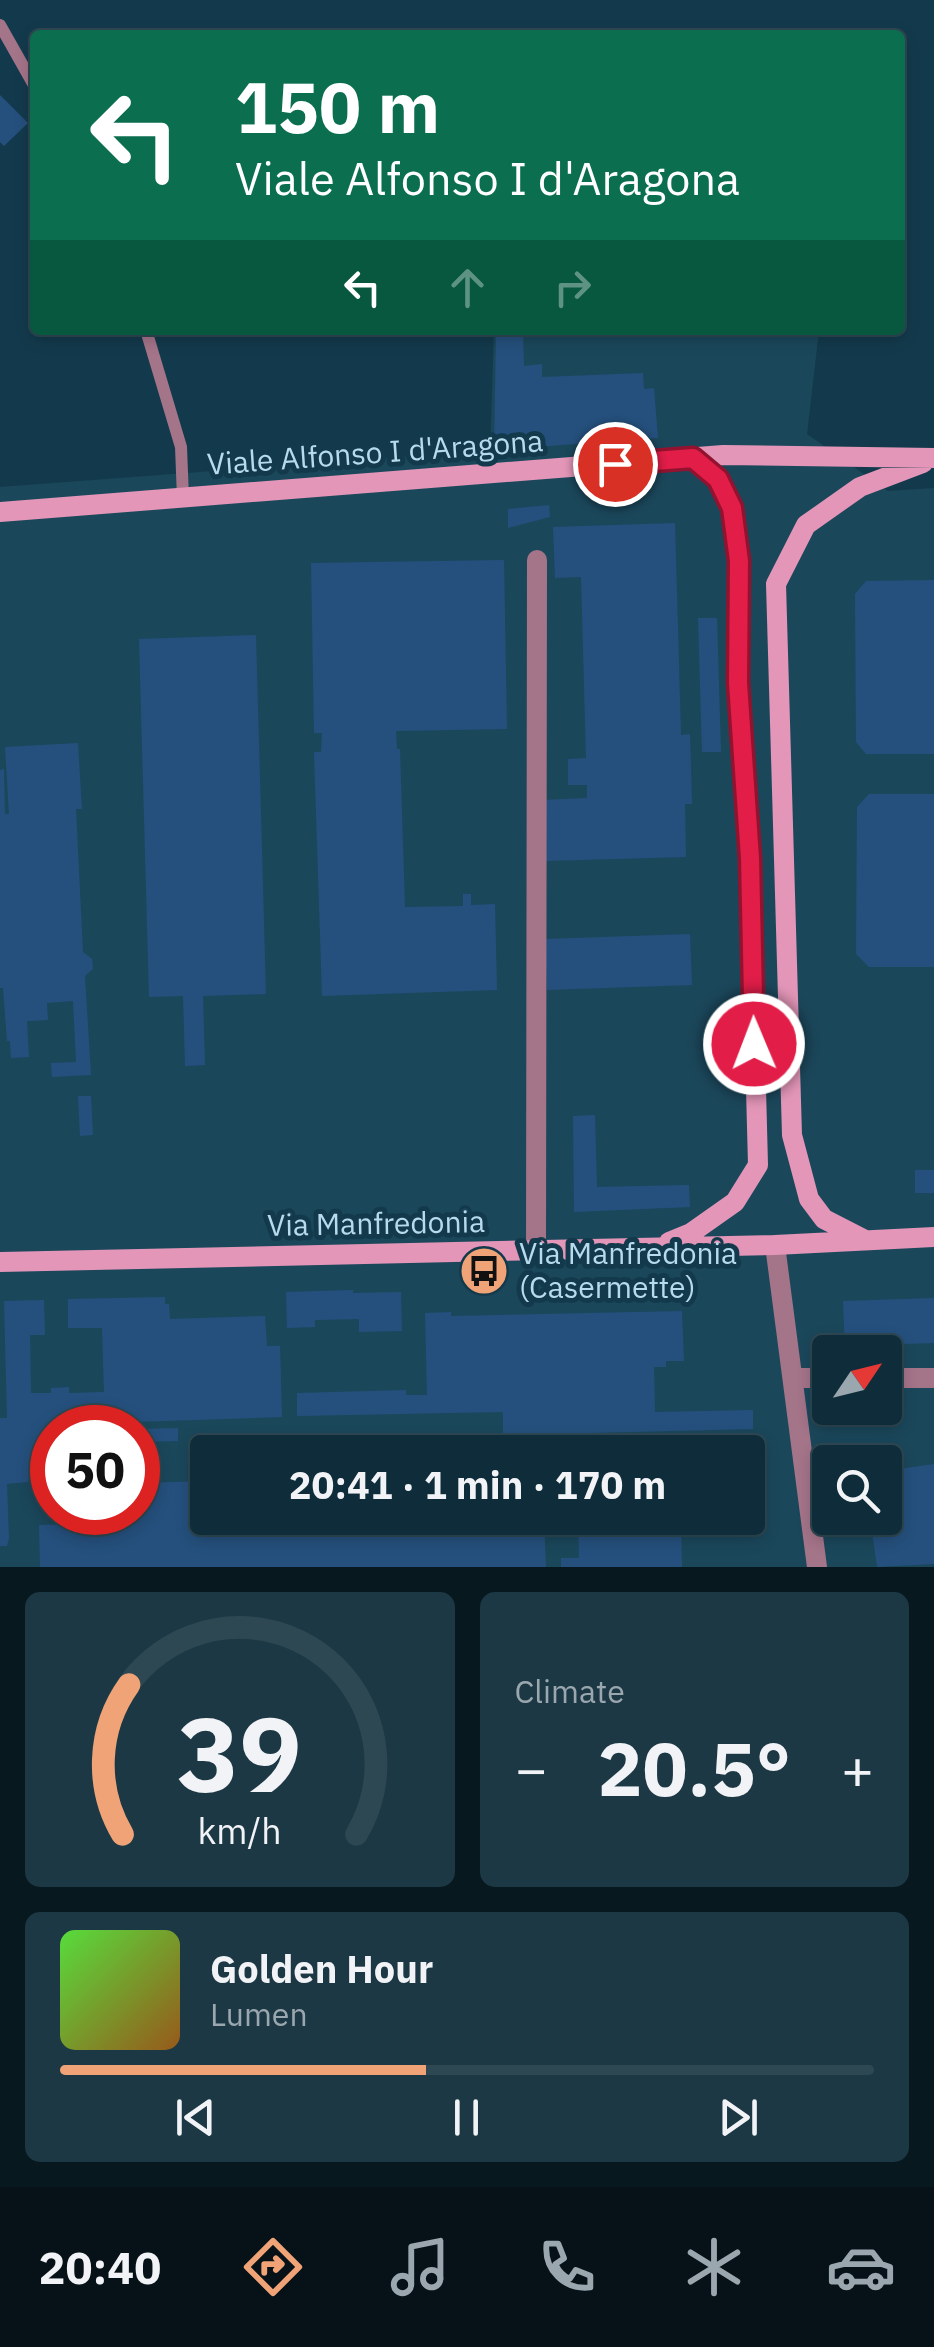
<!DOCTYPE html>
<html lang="en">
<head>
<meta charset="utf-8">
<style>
  body { margin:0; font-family:"IBM Plex Sans",sans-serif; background:#1c3844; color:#f1f3f6; height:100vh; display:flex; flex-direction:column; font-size:38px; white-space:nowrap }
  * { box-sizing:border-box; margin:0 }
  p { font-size:32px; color:#9ba7ae }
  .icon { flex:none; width:55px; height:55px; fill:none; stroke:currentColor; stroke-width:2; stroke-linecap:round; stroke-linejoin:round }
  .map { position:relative; height:1567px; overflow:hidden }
  .panel { display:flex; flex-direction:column; gap:25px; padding:25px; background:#08181f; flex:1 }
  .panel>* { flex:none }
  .top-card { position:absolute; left:30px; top:30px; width:875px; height:305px; border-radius:10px; box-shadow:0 5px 15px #0003,0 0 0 2px #2e4853; background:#0b6e4f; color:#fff; overflow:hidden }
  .needle { width:65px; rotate:55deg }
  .tools { position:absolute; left:812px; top:1335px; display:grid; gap:20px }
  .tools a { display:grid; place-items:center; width:90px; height:90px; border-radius:10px; background:#0e2c39; box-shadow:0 5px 15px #0003,0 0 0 2px #2e4853; font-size:50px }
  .speed { position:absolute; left:30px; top:1405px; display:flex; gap:20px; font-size:50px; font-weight:700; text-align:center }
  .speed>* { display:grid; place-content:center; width:130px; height:130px; border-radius:50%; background:#0e2c39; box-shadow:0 5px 15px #0003,0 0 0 2px #2e4853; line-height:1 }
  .speed .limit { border:15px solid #d22; background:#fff; color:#111 }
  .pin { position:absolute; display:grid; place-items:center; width:85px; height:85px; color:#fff; margin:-42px; border:5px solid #fff; border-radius:50%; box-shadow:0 2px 10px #0007 }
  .me { position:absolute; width:110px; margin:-55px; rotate:359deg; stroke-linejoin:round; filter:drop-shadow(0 0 8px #0008) }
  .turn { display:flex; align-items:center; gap:35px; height:210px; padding:0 40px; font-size:45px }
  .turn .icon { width:130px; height:130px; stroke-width:2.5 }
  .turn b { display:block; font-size:70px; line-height:85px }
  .lanes { display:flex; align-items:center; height:95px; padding:0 40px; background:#0003; justify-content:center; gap:50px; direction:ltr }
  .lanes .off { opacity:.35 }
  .big { font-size:75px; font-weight:700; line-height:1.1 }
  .panel .card { flex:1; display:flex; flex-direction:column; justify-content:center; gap:15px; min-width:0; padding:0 35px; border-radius:15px; background:#1c3844 }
  .panel .dial { align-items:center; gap:0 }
  .dial svg { height:260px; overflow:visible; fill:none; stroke:#2e4853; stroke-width:7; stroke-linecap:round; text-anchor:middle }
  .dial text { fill:#f1f3f6; stroke:none }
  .song { display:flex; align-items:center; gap:30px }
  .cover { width:120px; height:120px; border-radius:15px; background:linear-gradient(135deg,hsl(110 70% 55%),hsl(30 70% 35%)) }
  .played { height:10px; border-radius:5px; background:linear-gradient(90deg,#efa376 45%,#2e4853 45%) }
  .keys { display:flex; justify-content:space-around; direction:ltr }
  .heat { display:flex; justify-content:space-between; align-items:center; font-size:55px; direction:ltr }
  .panel .tiles { flex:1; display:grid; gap:25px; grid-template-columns:1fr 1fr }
  .card:last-child { grid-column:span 2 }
  .trip { position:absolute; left:190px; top:1435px; width:575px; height:100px; border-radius:10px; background:#0e2c39; box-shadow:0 5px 15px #0003,0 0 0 2px #2e4853; font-weight:700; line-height:100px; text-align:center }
  .dock { display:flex; height:160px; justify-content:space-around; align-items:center; background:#061217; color:#9ba7ae }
  .dock .icon { width:70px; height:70px }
  .dock .active { color:#efa376 }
  .dock b { font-size:45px; color:#f1f3f6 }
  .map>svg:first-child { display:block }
  .built { fill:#1b475b; fill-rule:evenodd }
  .building { fill:#25507d }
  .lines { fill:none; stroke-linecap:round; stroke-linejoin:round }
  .service { stroke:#a47489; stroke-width:12 }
  .minor { stroke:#a47489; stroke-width:20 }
  .secondary { stroke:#e396b8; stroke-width:20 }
  .route-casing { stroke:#92132f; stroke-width:25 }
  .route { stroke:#e11d48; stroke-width:18 }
  .labels { text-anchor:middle; stroke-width:10; stroke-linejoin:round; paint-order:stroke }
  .street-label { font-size:30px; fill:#b7daec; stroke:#133a4c }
  .poi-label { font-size:30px; fill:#b7daec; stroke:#133a4c; text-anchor:start }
</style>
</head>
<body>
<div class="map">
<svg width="934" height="1567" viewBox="0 0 934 1567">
  <rect width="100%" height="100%" fill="#133a4c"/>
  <path class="built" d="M494,330H819L807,434L888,491L934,488V1567H0V487L490,450ZM830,1352H885V1408H830ZM52,1428H138V1512H52ZM208,1452H748V1518H208ZM830,1462H885V1518H830Z"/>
  <path class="building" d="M0,95L28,123L4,146L0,142Z
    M523,333L524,366L542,364V377L643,373L644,389L654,388L658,438L494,450L496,334Z
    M549,505L550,517L508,528V509Z
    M675,523L681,735L690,734L692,804H685L686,857L545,861L543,800L587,798V785H568V759L586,758L581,577L555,578L553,527Z
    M504,560L507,729L396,731L397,749H400L405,907L463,906V894H471V905L495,904L497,990L322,996L314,752H321L322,733H314L311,563Z
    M934,580V754H866L856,742L855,594L866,581Z
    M698,618H717L721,752H702Z
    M256,635L266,994L203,996L205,1065L185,1066L183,996L149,997L139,639Z
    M78,743L82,809H76L83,952L92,959L93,969L85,976L91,1075L52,1077L51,1063L76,1062L73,1001L47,1003L48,1020L27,1021L29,1057L11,1058L10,1041H7L3,988H0V770L4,769L5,814H9L5,747Z
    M869,794H934V967H869L856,954L857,807Z
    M690,934L692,985L547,990L545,939Z
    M78,1096H91L93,1135L80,1136Z
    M595,1115L597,1187L689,1185L690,1207L574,1212L573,1116Z
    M915,1170H934V1193H915Z
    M353,1290V1293L401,1292L402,1331L359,1332V1319L315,1320V1327L287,1328L286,1292Z
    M165,1297V1304H169L170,1319L265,1316L267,1346H280L282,1417L134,1422V1428H52V1467L46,1465L41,1480L30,1475L28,1482L7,1484L9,1538L7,1546H0V1418H7L4,1301L44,1300L45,1335H30L31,1393H51V1388L69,1387V1393L104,1392L102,1328H68V1299Z
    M934,1298V1343L873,1345V1352H845L843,1301Z
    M682,1311L684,1361H666V1367H654L655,1412L753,1410V1429L503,1435V1412L297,1416V1393L406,1390V1395H427L425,1313L451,1312V1316Z
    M178,1428V1441L140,1442V1429Z
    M934,1464V1564L877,1567L870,1518H885V1471Z
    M208,1481V1518H544L546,1567H40L39,1525L116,1523V1512H138V1483Z
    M578,1518H681L682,1567H561V1558H579Z"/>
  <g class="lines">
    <path class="service" d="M0,25L35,87
      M146,330L181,447L183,498"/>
    <path class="minor" d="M775,1245L817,1567
      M536,1251L537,560
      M793,1378H830
      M885,1378H934"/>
    <path class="secondary" d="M0,512L723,455L934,458
      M863,1239L824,1219L809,1199L792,1135L776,584L806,525L860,487L923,463
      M669,1242L691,1233L735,1202L758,1165L750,859L738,683L739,561L732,507L718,479L693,458
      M0,1262L775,1245L934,1237"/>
  </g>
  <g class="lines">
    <g class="route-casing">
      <path id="route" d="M615,464L693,458L718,479L732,508L739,561L738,683L750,858L754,1044"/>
    </g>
    <use href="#route" class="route"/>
  </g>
  <defs>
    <g id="bus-disc" transform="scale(2.5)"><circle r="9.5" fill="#efa376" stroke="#133a4c"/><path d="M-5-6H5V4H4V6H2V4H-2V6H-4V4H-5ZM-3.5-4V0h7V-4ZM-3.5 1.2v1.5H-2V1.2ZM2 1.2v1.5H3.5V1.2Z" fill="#111"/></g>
  </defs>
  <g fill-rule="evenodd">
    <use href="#bus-disc" x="484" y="1271"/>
  </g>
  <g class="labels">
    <g class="street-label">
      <text transform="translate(375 453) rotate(-4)" y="10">Viale Alfonso I d'Aragona</text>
      <text transform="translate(376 1224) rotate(-1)" y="10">Via Manfredonia</text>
    </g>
    <g class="poi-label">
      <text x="519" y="1264">Via Manfredonia<tspan x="519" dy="34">(Casermette)</tspan></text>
    </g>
  </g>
</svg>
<div class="tools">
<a><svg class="needle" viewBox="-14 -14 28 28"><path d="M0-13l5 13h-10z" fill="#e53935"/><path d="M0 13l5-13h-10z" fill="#9ba7ae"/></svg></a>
<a><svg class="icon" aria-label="search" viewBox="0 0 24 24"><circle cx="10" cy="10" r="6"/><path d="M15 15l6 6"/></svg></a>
</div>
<div class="speed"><div class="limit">50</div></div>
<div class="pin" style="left:615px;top:464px;background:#d93025"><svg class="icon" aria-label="arrive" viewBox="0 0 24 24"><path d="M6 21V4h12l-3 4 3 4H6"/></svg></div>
<svg class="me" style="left:754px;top:1044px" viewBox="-20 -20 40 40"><circle r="17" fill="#e11d48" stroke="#fff" stroke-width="3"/><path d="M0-11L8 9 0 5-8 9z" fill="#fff"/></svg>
<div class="trip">20:41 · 1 min · 170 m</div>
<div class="top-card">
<div class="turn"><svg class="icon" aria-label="left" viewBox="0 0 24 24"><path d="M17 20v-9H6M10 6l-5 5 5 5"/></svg><div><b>150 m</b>Viale Alfonso I d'Aragona</div></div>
<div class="lanes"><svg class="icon" aria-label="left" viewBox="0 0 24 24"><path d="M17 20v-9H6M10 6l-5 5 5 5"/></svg><svg class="icon off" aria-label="ahead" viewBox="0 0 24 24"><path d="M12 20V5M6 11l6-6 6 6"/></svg><svg class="icon off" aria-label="right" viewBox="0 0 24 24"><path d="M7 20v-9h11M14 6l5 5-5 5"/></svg></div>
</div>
</div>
<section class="panel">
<div class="tiles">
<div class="card dial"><svg viewBox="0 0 100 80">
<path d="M14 69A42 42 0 1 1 86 69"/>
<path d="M14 69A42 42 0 0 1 16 23" stroke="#efa376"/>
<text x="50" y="56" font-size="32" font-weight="700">39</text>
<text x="50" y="72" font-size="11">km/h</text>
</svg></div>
<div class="card"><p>Climate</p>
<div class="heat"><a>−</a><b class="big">20.5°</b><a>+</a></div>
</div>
<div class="card">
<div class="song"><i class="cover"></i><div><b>Golden Hour</b><p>Lumen</p></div></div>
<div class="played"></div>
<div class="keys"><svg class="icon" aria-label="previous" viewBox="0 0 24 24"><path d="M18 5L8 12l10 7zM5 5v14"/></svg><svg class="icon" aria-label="pause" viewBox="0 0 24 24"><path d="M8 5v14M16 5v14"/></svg><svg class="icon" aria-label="next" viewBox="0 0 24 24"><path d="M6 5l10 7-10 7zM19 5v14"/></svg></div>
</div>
</div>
</section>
<nav class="dock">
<b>20:40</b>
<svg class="icon active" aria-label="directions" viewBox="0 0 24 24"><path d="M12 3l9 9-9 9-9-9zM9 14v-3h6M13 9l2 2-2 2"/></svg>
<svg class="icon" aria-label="music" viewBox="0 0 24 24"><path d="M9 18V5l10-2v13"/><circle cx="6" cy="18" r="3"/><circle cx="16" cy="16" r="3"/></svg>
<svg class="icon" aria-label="phone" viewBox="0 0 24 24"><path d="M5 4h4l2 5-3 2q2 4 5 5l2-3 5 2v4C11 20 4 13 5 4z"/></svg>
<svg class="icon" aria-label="climate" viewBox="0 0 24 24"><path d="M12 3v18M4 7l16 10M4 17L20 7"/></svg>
<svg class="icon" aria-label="car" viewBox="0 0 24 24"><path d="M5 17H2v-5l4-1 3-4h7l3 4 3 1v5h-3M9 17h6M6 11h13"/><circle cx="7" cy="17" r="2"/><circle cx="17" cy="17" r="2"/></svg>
</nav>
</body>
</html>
